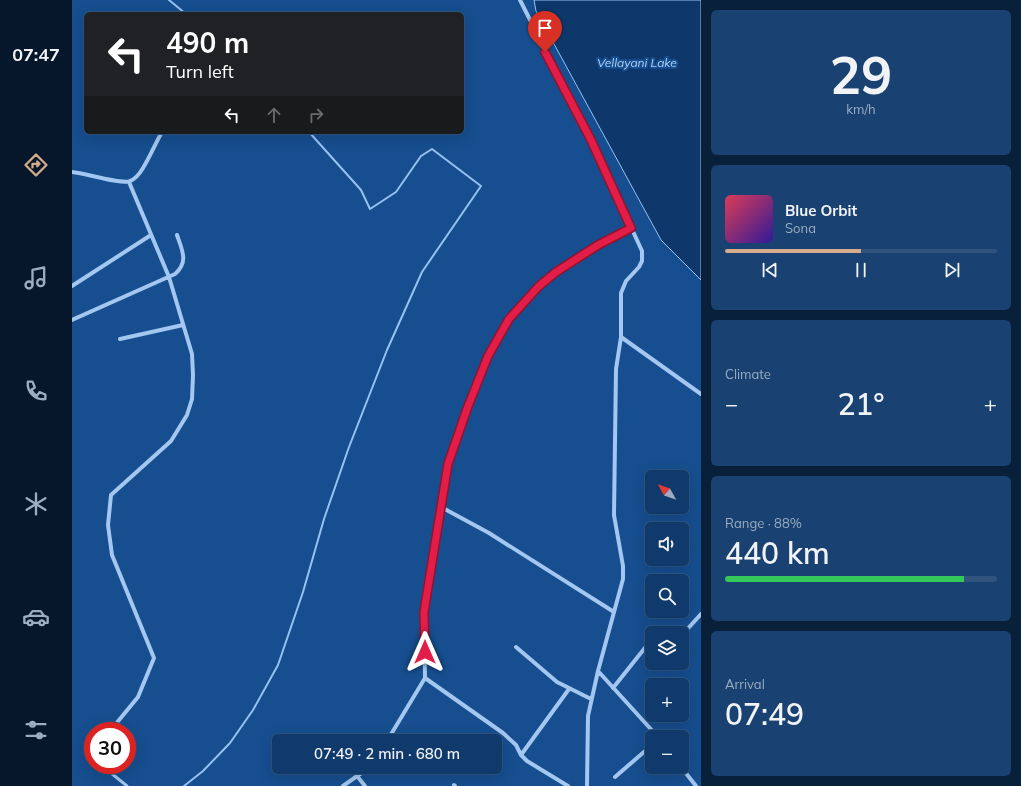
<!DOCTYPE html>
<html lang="en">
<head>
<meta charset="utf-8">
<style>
  body { margin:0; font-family:Mulish,sans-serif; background:#194171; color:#f1f3f6; height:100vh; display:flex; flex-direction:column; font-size:15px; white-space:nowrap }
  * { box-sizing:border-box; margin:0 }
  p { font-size:13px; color:#9cadc1 }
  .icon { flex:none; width:22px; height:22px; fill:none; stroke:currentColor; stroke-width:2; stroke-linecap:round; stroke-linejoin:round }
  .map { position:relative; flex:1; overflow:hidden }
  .sheet { display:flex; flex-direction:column; gap:10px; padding:10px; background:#09203b; width:320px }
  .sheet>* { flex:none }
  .guide { position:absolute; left:12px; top:12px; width:380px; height:122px; border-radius:6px; box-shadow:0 4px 16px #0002,0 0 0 1px #30547e; background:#202124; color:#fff; overflow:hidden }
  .needle { width:26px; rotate:310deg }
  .controls { position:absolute; left:573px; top:470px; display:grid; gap:8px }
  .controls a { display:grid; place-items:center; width:44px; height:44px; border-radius:6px; background:#103a6b; box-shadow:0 4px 16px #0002,0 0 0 1px #30547e; font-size:20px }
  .speed { position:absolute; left:12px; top:722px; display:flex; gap:8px; font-size:20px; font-weight:700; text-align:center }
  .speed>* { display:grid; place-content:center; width:52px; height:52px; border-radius:50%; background:#103a6b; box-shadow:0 4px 16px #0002,0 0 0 1px #30547e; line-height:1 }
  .speed .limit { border:6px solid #d22; background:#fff; color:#111 }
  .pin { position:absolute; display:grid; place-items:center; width:34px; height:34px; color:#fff; margin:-41px -17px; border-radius:50% 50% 50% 0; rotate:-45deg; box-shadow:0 0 4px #0007 }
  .pin .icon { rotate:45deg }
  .me { position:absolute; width:44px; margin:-22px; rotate:0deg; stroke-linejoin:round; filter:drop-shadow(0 0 3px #0008) }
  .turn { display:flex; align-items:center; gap:14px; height:84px; padding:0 16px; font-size:18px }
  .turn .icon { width:52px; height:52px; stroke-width:2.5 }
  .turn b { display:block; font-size:28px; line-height:34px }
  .lanes { display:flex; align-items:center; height:38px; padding:0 16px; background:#0003; justify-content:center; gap:20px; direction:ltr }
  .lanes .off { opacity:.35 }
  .big { font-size:30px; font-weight:600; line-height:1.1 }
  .sheet .widget { flex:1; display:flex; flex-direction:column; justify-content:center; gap:6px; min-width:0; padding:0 14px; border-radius:6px; background:#194171 }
  .sheet .dial { align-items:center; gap:0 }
  .dial b { font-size:52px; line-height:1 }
  .song { display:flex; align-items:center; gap:12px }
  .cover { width:48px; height:48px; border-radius:6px; background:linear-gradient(135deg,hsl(350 70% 55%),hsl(250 70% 35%)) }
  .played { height:4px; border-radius:2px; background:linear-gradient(90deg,#d6ab8b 50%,#30547e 50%) }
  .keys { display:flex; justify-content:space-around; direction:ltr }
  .heat { display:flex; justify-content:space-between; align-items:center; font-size:22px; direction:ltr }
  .charge { height:6px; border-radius:3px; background:linear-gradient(90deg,#34c759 88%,#30547e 0) }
  .trip { position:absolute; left:200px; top:734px; width:230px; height:40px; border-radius:6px; background:#103a6b; box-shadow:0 4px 16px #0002,0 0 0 1px #30547e; font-weight:600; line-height:40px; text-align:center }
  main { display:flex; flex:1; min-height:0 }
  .menu { display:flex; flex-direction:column; width:72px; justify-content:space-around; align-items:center; background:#06172b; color:#9cadc1 }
  .menu .icon { width:28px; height:28px }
  .menu .active { color:#d6ab8b }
  .menu b { font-size:18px; color:#f1f3f6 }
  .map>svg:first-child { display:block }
  .water { fill:#0e386c; stroke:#95c2f3 }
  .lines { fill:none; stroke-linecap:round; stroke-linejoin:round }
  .stream { stroke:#95c2f3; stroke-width:2 }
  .lane { stroke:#a3c7f0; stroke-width:3 }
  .street { stroke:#a3c7f0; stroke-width:4 }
  .route-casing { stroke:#92132f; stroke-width:10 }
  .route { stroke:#e11d48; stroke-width:7 }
  .labels { text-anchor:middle; stroke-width:4; stroke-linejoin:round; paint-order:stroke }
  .water-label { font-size:12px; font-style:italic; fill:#afd1f7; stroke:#164e8f }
</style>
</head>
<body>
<main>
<nav class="menu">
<b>07:47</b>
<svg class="icon active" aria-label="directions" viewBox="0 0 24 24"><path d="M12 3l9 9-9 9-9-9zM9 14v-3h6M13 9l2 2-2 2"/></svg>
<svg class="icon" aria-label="music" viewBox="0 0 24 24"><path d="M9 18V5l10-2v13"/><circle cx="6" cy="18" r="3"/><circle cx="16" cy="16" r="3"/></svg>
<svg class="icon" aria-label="phone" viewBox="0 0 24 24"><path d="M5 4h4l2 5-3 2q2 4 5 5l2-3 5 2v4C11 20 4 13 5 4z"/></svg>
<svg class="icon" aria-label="climate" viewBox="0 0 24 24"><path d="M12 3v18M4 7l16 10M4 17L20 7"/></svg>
<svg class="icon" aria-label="car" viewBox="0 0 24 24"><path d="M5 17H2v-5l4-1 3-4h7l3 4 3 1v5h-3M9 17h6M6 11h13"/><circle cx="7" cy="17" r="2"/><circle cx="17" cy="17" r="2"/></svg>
<svg class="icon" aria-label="filters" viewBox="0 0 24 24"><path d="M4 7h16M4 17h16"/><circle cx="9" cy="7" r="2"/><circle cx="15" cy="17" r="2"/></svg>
</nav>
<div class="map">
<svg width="629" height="786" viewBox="0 0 629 786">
  <rect width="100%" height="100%" fill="#164e8f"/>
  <path class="water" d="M462,0H629V280L589,240L464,11Z"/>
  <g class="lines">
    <path class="stream" d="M97,0L114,14
      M112,786L131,771L158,743L181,710L206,665L231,592L252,519L277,447L315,350L350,272L409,186L360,149L349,156L324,192L298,209L289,190L237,132"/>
    <path class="lane" d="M29,765L55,786"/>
    <path class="street" d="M448,0L519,140L570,251V261L567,267L554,281L549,293V337L544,369L542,515L551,566V579L526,671L516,716L515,786
      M0,172C13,173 50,185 58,181C64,179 68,173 71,168C78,157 83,144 90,132
      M0,286L79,235
      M0,320L103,274C117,262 110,250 105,235
      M549,337L629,394
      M48,339L111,325
      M369,507L417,533L542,612
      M610,635L629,614
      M444,647L485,682L519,699
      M526,671L586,737
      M353,678L431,733L444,745L449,755L455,761L496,786
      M541,688L576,644L580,642
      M38,731L66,697L82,658L40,555L36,525L39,495L99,441L115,415L120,399L121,375L120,354L97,277L57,182
      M315,741L353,678L352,612L376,464L395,409L416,356L437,319L467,286L484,272L526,245L559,229
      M449,755L497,689
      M17,756L21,752
      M609,767L624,786
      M285,776L293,786
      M543,777L580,745
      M382,785L383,786
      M271,786L298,767"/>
  </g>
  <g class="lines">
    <g class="route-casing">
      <path id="route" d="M353,652L352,612L376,464L395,409L416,356L437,319L467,286L484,272L526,245L559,228L519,140L473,52"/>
    </g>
    <use href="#route" class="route"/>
  </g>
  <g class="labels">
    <g class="water-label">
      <text x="565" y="67">Vellayani Lake</text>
    </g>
  </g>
</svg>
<div class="controls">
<a><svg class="needle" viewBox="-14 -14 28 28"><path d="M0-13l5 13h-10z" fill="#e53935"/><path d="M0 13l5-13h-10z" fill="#9cadc1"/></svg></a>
<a><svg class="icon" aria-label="sound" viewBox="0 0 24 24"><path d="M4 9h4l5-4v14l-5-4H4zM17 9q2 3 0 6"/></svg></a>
<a><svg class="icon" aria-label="search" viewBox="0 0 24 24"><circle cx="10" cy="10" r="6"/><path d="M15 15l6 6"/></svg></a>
<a><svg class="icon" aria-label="layers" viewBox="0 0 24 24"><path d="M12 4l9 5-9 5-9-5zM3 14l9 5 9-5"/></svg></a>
<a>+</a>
<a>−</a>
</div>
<div class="speed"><div class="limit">30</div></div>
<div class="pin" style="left:473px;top:52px;background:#d93025"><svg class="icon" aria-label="arrive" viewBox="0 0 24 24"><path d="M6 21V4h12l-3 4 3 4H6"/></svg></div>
<svg class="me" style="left:353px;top:652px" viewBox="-20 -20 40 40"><path d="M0-17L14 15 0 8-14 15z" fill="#e11d48" stroke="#fff" stroke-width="4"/></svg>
<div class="trip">07:49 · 2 min · 680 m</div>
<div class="guide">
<div class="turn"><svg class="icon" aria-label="left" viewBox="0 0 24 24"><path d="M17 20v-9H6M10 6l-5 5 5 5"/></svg><div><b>490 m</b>Turn left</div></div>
<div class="lanes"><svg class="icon" aria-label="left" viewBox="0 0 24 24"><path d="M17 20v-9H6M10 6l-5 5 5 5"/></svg><svg class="icon off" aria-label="ahead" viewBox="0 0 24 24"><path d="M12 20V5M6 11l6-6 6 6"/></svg><svg class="icon off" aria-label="right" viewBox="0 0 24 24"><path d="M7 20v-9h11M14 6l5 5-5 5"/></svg></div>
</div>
</div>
<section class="sheet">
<div class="widget dial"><b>29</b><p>km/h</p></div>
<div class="widget">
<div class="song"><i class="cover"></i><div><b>Blue Orbit</b><p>Sona</p></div></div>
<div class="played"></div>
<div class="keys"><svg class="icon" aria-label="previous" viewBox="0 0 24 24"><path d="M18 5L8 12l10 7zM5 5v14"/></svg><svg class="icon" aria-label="pause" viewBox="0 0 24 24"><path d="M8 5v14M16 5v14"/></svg><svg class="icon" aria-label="next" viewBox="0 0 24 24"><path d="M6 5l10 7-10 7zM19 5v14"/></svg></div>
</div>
<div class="widget"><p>Climate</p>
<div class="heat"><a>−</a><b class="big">21°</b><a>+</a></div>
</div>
<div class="widget"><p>Range · 88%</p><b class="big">440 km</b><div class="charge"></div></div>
<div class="widget"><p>Arrival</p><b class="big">07:49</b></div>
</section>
</main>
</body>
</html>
